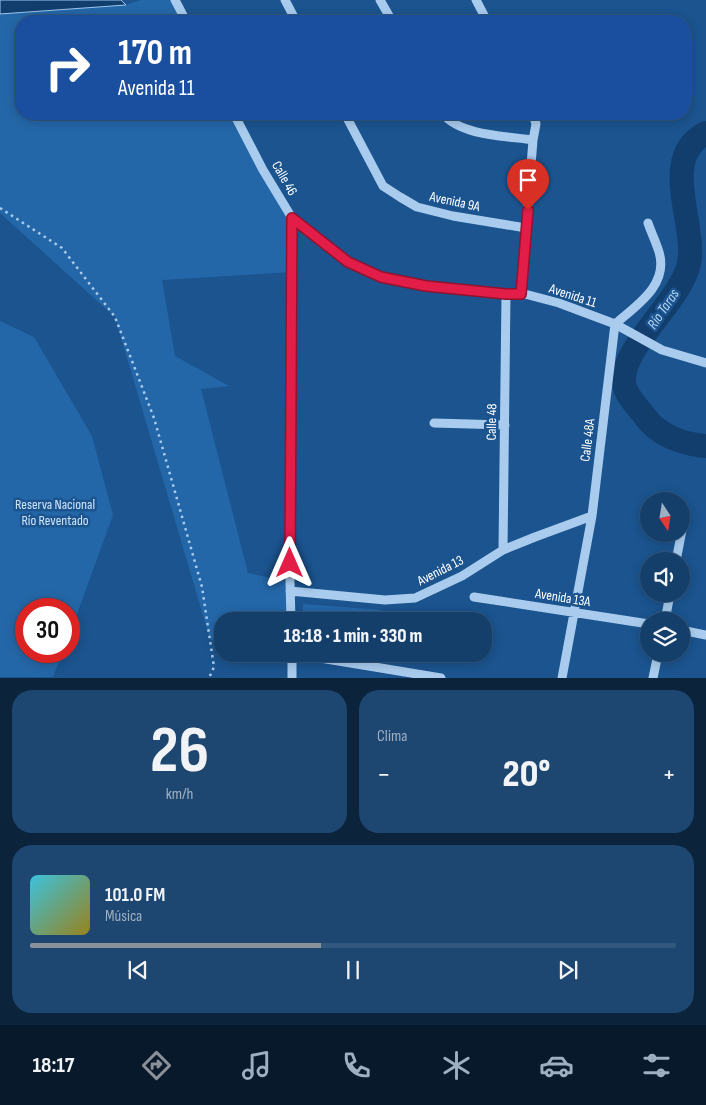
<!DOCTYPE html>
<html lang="es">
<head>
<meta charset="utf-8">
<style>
  body { margin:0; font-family:"Sofia Sans Condensed",sans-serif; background:#1d4671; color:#f1f3f6; height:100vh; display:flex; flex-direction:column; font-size:19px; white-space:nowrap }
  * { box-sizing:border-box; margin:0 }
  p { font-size:16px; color:#9dafc1 }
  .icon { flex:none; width:28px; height:28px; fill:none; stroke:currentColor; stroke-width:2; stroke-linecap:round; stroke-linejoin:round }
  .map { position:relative; height:678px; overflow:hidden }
  .panel { display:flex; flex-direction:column; gap:12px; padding:12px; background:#0b233b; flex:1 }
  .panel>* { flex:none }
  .top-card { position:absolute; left:15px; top:15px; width:676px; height:105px; border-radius:20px; box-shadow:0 2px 12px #0003,0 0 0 1px #33587e; background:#1a4fa0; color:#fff; overflow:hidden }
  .needle { width:32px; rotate:168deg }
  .controls { position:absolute; left:640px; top:492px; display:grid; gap:10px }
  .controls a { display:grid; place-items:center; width:50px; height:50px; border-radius:50%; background:#143f6b; box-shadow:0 2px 12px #0003,0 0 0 1px #33587e; font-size:25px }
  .speed { position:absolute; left:15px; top:598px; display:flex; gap:10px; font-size:25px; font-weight:700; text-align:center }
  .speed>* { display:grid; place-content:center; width:65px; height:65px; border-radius:50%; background:#143f6b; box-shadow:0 2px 12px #0003,0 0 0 1px #33587e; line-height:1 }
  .speed .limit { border:8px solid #d22; background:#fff; color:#111 }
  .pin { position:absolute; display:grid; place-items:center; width:42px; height:42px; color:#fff; margin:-51px -21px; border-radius:50% 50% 50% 0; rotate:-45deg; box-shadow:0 0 5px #0007 }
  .pin .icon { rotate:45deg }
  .me { position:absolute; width:55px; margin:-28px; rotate:0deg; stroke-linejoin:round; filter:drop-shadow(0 0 4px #0008) }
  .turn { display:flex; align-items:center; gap:18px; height:105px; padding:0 20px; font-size:22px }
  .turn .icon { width:65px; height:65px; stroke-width:2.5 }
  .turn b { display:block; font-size:35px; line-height:42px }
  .big { font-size:38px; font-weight:800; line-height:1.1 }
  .panel .widget { flex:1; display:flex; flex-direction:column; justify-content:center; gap:8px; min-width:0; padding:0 18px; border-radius:20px; background:#1d4671 }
  .panel .dial { align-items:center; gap:0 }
  .dial b { font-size:65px; line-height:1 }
  .song { display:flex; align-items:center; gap:15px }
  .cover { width:60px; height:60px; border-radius:8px; background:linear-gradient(135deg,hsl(190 70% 55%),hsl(50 70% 35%)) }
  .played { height:5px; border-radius:2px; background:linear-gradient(90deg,#8c9099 45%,#33587e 45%) }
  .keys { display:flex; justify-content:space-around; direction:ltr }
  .heat { display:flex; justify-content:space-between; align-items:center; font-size:28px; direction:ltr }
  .panel .tiles { flex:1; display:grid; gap:12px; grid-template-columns:1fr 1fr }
  .widget:last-child { grid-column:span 2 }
  .trip { position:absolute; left:214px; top:612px; width:278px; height:50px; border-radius:20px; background:#143f6b; box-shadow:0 2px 12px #0003,0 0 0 1px #33587e; font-weight:800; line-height:50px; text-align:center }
  .menu { display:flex; height:80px; justify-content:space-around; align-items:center; background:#08192b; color:#9dafc1 }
  .menu .icon { width:35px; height:35px }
  .menu .on { color:#8c9099 }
  .menu b { font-size:22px; color:#f1f3f6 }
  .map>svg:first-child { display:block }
  .green { fill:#2467a8 }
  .water { fill:#123e6d; stroke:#9cc8f0 }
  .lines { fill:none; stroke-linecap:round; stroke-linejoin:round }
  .river { stroke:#123e6d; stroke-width:24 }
  .path { stroke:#a9ccee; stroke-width:2.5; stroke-dasharray:2.5 4; stroke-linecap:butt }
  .minor { stroke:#a9ccee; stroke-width:9 }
  .route-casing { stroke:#92132f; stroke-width:12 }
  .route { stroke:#e11d48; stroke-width:9 }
  .labels { text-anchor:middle; stroke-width:5; stroke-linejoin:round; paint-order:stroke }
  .street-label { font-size:14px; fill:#fff; stroke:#1b548f }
  .park-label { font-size:14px; fill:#cfe5fa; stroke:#1b548f }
  .water-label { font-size:15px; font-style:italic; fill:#b5d6f5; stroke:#1b548f }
</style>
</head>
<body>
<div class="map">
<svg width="706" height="678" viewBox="0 0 706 678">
  <rect width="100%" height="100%" fill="#1b548f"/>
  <path class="green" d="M0,0H121L126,5L141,0H175L186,21H21V114H234L292,218L291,272L162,280L175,356L229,386L201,389L248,573L290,582L291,621H222V646L219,643L210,639L115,317L0,213Z
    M0,321L34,337L92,436L113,515L69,636V609H26V651H63L53,677H0Z
    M303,604L381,610L379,621H303Z
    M229,654H288L256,659L235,660Z
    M302,654H375L373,663Z"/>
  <path class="water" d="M0,0H121L126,5L0,14Z"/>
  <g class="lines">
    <path class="river" d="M706,133C658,157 697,225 689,263C682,300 621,347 624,382C625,395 636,405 643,414C647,419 651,425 656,428C670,439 689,445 706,446"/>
    <path class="path" d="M0,208L62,248L115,317L154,418L202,587L214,667L209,678"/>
    <path class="minor" d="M175,0L186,21
      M285,0L296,21
      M380,0L392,21
      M476,0L487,21
      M234,114L263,170L292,218L290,582L291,621
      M345,114L383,186L400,197L417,207L453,216L526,228
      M443,114C461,136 507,136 533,140
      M292,218L348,262L381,277L426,286L506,294L521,293L559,303L615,324L662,350L706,363
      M521,293L533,140L536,124L533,114
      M434,423L505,425
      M503,550L506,294
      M676,561L682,530
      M290,591L385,600L415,598L462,576L503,550L535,537L592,516
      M474,597L649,624
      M665,621L670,594
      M681,630L706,635
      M296,654L441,678
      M292,678V654
      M562,678L592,516L615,324C636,306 669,285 659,252C656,242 651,232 648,223
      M653,678L658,654"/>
  </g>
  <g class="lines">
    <g class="route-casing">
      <path id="route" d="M290,563L292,218L348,262L381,277L426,286L506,294H521L528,210"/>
    </g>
    <use href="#route" class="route"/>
  </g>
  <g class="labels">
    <g class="street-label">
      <text transform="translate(285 178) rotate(60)" y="5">Calle 46</text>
      <text transform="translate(455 201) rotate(12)" y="5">Avenida 9A</text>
      <text transform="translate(573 295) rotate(18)" y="5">Avenida 11</text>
      <text transform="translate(491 422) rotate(-89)" y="5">Calle 48</text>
      <text transform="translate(587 440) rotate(-83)" y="5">Calle 48A</text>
      <text transform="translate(440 570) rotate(-27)" y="5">Avenida 13</text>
      <text transform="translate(563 597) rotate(9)" y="5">Avenida 13A</text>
    </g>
    <g class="park-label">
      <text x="55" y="509">Reserva Nacional<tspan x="55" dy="16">Río Reventado</tspan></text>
    </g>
    <g class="water-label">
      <text transform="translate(663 309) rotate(-56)" y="5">Río Taras</text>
    </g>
  </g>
</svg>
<div class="controls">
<a><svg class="needle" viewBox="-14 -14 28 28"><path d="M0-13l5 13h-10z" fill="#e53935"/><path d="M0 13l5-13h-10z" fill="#9dafc1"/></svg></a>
<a><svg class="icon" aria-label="sound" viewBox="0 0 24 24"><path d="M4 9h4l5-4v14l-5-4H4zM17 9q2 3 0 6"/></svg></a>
<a><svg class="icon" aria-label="layers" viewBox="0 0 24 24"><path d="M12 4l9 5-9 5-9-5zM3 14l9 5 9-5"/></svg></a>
</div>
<div class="speed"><div class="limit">30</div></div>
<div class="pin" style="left:528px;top:210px;background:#d93025"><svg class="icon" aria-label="arrive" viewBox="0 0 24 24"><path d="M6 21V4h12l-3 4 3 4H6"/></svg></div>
<svg class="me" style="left:290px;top:563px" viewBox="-20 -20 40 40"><path d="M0-17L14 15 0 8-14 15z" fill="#e11d48" stroke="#fff" stroke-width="4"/></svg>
<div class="trip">18:18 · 1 min · 330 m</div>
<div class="top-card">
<div class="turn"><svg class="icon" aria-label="right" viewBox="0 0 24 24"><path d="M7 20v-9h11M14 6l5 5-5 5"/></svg><div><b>170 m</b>Avenida 11</div></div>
</div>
</div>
<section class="panel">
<div class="tiles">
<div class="widget dial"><b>26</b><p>km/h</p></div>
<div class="widget"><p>Clima</p>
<div class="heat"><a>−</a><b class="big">20°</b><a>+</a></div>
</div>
<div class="widget">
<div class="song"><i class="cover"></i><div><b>101.0 FM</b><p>Música</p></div></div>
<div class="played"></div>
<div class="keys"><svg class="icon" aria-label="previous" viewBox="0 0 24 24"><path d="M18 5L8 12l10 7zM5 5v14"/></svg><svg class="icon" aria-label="pause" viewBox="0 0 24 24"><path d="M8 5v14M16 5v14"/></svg><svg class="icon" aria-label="next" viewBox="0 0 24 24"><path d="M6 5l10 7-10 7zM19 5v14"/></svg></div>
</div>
</div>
</section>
<nav class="menu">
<b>18:17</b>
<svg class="icon on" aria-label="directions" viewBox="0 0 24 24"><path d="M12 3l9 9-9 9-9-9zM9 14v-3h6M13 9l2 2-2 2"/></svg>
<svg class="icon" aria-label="music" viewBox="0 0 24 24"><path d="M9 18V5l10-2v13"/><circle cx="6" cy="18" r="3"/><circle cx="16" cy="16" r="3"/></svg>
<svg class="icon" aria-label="phone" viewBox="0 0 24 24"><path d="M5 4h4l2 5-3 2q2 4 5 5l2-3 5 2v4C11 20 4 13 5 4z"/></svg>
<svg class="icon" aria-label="climate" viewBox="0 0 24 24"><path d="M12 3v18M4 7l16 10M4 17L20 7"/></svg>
<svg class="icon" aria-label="car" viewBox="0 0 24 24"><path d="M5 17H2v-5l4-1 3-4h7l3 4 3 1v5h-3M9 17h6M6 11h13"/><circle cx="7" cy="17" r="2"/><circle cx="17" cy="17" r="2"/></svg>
<svg class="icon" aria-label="filters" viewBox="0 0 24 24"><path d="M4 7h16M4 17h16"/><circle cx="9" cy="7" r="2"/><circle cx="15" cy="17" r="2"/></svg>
</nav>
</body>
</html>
